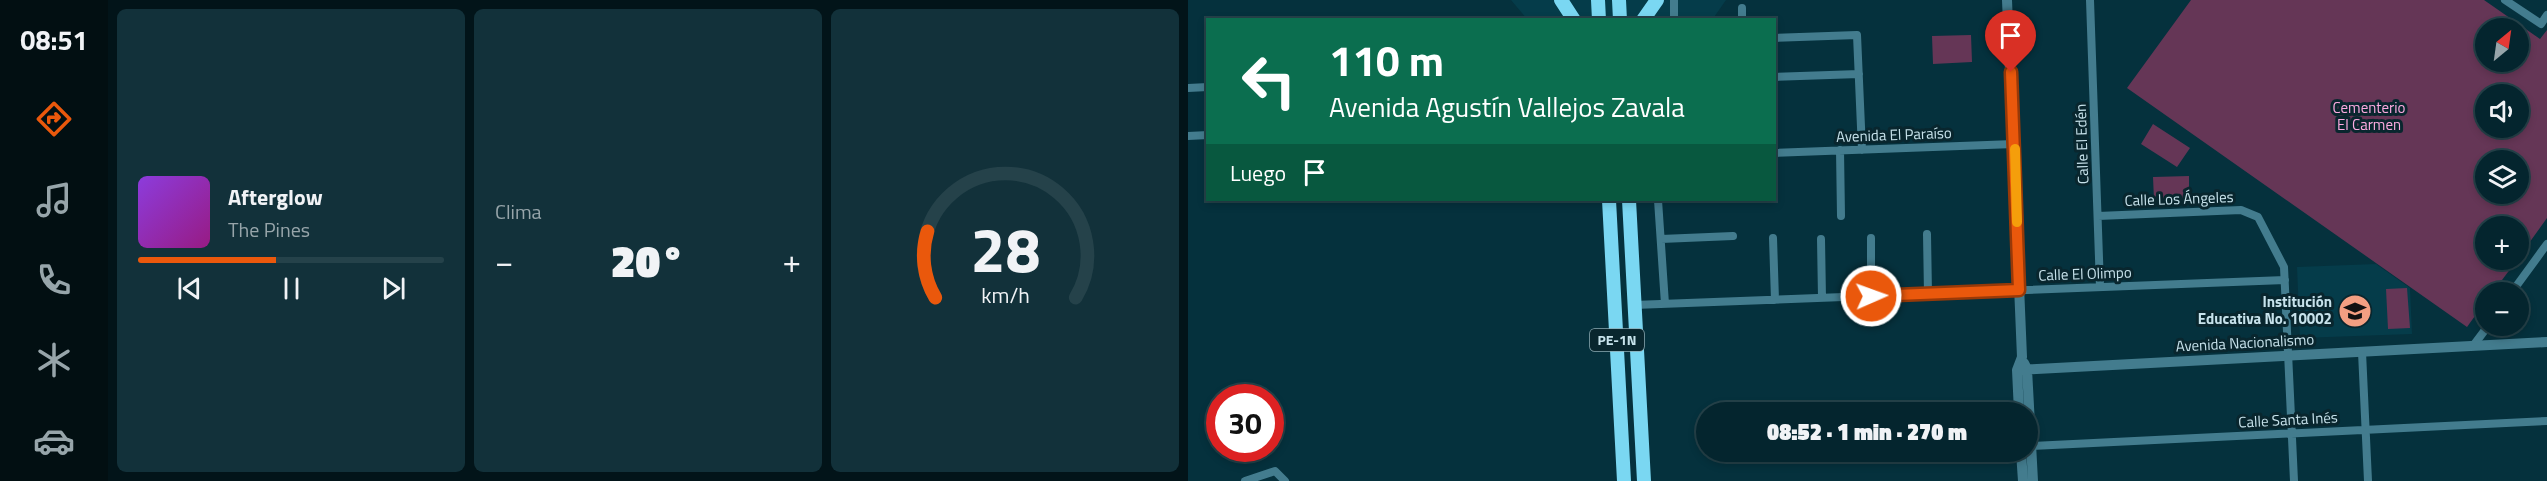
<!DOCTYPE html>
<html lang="es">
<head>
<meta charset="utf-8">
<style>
  body { margin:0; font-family:"Titillium Web",sans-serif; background:#12313a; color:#f1f3f6; height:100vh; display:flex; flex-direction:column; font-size:22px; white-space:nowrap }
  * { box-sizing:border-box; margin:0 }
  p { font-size:20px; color:#97a5aa }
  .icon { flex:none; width:33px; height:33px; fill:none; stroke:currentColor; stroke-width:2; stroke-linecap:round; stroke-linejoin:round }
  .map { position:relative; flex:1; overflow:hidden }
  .sheet { display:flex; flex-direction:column; gap:9px; padding:9px; background:#021419; width:1080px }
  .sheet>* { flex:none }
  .top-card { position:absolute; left:18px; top:18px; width:570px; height:183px; border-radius:0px; box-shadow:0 3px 9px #0003,0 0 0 2px #25424a; background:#0b6e4f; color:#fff; overflow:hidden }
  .needle { width:39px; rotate:29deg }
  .tools { position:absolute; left:1287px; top:18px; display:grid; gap:12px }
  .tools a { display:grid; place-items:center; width:54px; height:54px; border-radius:50%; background:#04252e; box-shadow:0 3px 9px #0003,0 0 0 2px #25424a; font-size:30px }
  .speed { position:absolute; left:18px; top:384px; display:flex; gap:12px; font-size:30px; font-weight:700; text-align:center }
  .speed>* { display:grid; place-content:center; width:78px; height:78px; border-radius:50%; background:#04252e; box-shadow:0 3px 9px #0003,0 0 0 2px #25424a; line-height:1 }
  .speed .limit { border:9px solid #d22; background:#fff; color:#111 }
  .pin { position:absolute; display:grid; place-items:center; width:51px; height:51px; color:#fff; margin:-62px -26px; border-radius:50% 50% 50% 0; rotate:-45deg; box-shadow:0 0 6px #0007 }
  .pin .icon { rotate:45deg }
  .me { position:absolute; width:66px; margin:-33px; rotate:88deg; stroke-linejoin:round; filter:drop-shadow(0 0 4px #0008) }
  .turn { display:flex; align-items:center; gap:21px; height:126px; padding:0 24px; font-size:27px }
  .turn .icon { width:78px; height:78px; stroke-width:2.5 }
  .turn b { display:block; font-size:42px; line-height:51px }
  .then { display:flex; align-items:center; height:57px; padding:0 24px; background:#0003; gap:12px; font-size:22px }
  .big { font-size:45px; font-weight:800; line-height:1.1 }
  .sheet .card { flex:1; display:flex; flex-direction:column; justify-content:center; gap:9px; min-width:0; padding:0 21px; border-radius:9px; background:#12313a }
  .sheet .dial { align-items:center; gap:0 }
  .dial svg { height:156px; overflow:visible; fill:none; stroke:#25424a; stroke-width:7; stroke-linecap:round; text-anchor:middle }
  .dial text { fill:#f1f3f6; stroke:none }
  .song { display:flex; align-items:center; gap:18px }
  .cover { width:72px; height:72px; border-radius:9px; background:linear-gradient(135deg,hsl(270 70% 55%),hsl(310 70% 35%)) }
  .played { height:6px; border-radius:3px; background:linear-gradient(90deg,#ea580c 45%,#25424a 45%) }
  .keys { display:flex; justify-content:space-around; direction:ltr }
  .heat { display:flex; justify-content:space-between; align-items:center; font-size:33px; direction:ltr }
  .sheet .tiles { flex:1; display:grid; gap:9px; grid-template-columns:repeat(3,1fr) }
  .trip { position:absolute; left:508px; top:402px; width:342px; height:60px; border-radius:30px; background:#04252e; box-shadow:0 3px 9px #0003,0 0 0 2px #25424a; font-weight:800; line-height:60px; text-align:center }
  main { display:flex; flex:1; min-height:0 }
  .tabs { display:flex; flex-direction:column; width:108px; justify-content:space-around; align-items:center; background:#020f12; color:#97a5aa }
  .tabs .icon { width:42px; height:42px }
  .tabs .on { color:#ea580c }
  .tabs b { font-size:27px; color:#f1f3f6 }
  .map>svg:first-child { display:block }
  .built { fill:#053c4a }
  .green { fill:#653656; fill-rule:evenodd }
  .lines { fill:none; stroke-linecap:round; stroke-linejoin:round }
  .minor { stroke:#437c8e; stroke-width:8 }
  .tertiary { stroke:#437c8e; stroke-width:10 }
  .trunk { stroke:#7ad7f2; stroke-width:14 }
  .route-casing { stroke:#983908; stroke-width:15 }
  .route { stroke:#ea580c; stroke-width:10 }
  .slow { stroke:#f59e0b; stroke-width:10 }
  .labels { text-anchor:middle; stroke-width:6; stroke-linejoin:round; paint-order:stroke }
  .shield { fill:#09262e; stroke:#8eaab2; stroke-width:1.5 }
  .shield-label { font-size:14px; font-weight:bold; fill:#c7e2eb }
  .park-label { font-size:15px; fill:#fdabe1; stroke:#09262e }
  .street-label { font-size:15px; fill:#c7e2eb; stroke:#09262e }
  .poi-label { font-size:15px; font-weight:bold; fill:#c7e2eb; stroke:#09262e; text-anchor:end }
</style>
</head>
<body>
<main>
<nav class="tabs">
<b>08:51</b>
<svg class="icon on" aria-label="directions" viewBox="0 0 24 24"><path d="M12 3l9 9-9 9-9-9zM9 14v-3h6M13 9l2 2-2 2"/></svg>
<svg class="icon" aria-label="music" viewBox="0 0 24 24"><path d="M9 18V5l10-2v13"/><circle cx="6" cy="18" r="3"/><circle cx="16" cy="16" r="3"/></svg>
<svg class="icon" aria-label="phone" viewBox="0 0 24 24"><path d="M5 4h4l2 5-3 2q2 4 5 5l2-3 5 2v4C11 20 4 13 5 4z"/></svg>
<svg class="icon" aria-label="climate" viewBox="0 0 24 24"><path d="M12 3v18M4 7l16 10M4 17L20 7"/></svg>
<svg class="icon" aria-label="car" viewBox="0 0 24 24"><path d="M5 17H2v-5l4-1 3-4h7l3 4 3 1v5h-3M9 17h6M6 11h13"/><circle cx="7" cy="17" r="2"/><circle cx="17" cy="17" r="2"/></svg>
</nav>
<section class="sheet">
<div class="tiles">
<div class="card">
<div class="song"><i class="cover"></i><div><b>Afterglow</b><p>The Pines</p></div></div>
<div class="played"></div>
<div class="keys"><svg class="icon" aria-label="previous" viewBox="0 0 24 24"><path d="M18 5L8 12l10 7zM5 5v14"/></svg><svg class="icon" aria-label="pause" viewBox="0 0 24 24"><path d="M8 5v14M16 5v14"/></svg><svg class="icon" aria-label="next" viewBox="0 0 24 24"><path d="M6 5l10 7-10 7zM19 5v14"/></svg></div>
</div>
<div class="card"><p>Clima</p>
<div class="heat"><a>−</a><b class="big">20°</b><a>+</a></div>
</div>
<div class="card dial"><svg viewBox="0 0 100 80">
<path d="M14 69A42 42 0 1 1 86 69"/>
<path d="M14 69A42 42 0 0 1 10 35" stroke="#ea580c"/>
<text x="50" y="56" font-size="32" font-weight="700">28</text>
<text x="50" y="72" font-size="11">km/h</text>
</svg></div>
</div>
</section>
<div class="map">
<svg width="1359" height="481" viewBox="0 0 1359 481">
  <rect width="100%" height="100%" fill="#05313d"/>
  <path class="built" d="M323,0H538L524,20L339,19Z
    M1188,264L1222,288L1224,334L1112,338L1109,267Z"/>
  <path class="green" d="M1003,0H1296L1352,39L1359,30V218L1331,257L1330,226H1298V260H1329L1305,292H1298L1297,302L1279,327L939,88ZM1298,28H1330V62H1298ZM1298,94H1330V128H1298ZM1298,160H1330V194H1298Z
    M783,35L784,62L745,64L744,36Z
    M965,124L1002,148L989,167L953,144Z
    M1001,176V199L966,200L965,177Z
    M1219,288L1222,328L1200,329L1198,289Z"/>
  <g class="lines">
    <path class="minor" d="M902,0L912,287
      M1317,0L1353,24L1359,15
      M486,20V0
      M554,20V8
      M586,38L669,35L674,150
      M586,77L671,74
      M0,88L20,87
      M0,136L20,135
      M652,150L653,216
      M586,153L826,144
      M470,200L477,304
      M910,216L1053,210L1070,217L1096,267L1106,481
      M739,234L740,294
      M585,238L587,300
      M683,238V296
      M473,239L545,236
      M633,239L634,298
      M1324,292L1359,244
      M446,305L1097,280
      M1285,346L1300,326
      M1174,352L1180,481
      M843,446L1359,421
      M57,481L87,471L97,481"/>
    <path class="tertiary" d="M819,0L834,357L829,370L831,412
      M836,363L839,369L845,481
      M829,370L1359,342
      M833,452L835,481"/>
    <path class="trunk" d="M373,0L386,20
      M410,0L411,20
      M431,0L432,20
      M455,20L469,0
      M421,200L436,481
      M441,200L456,481"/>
  </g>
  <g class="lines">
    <g class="route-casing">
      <path id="route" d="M683,296L831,290L823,72"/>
    </g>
    <use href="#route" class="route"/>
    <path class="slow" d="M827,149L829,222"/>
  </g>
  <defs>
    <g id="school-disc" transform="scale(1.725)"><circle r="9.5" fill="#f39f82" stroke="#09262e"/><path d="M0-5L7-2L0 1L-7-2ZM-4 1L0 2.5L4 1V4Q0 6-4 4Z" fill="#111"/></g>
  </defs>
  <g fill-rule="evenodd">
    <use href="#school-disc" x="1167" y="311"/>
  </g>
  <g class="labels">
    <rect class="shield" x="402" y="329" width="54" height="22" rx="4.5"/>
    <g class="shield-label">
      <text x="429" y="345">PE-1N</text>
    </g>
    <g class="park-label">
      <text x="1181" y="113">Cementerio<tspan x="1181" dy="17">El Carmen</tspan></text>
    </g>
    <g class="street-label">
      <text transform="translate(706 135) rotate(-2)" y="5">Avenida El Paraíso</text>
      <text transform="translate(894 144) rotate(-92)" y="5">Calle El Edén</text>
      <text transform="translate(991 199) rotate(-2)" y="5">Calle Los Ángeles</text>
      <text transform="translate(897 274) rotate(-2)" y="5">Calle El Olimpo</text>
      <text transform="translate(1057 343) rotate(-3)" y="5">Avenida Nacionalismo</text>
      <text transform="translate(1100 420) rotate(-3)" y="5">Calle Santa Inés</text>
    </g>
    <g class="poi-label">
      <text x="1144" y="307">Institución<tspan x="1144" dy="17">Educativa No. 10002</tspan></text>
    </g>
  </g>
</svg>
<div class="tools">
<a><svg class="needle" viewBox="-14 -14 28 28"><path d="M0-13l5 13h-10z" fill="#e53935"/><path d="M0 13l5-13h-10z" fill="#97a5aa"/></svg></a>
<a><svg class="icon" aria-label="sound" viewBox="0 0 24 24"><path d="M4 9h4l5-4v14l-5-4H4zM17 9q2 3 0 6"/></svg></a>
<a><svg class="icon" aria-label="layers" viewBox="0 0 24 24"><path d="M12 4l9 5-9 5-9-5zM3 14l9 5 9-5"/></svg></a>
<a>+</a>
<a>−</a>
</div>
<div class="speed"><div class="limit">30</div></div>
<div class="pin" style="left:823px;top:72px;background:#d93025"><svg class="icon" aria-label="arrive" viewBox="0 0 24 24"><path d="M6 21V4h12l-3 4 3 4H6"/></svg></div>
<svg class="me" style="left:683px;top:296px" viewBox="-20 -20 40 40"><circle r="17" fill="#ea580c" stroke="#fff" stroke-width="3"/><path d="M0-11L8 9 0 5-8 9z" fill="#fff"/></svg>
<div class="trip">08:52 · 1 min · 270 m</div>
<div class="top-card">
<div class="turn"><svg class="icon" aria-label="left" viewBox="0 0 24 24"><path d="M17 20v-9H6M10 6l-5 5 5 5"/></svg><div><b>110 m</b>Avenida Agustín Vallejos Zavala</div></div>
<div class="then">Luego<svg class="icon" aria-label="arrive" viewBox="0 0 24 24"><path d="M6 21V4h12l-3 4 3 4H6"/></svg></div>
</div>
</div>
</main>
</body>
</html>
